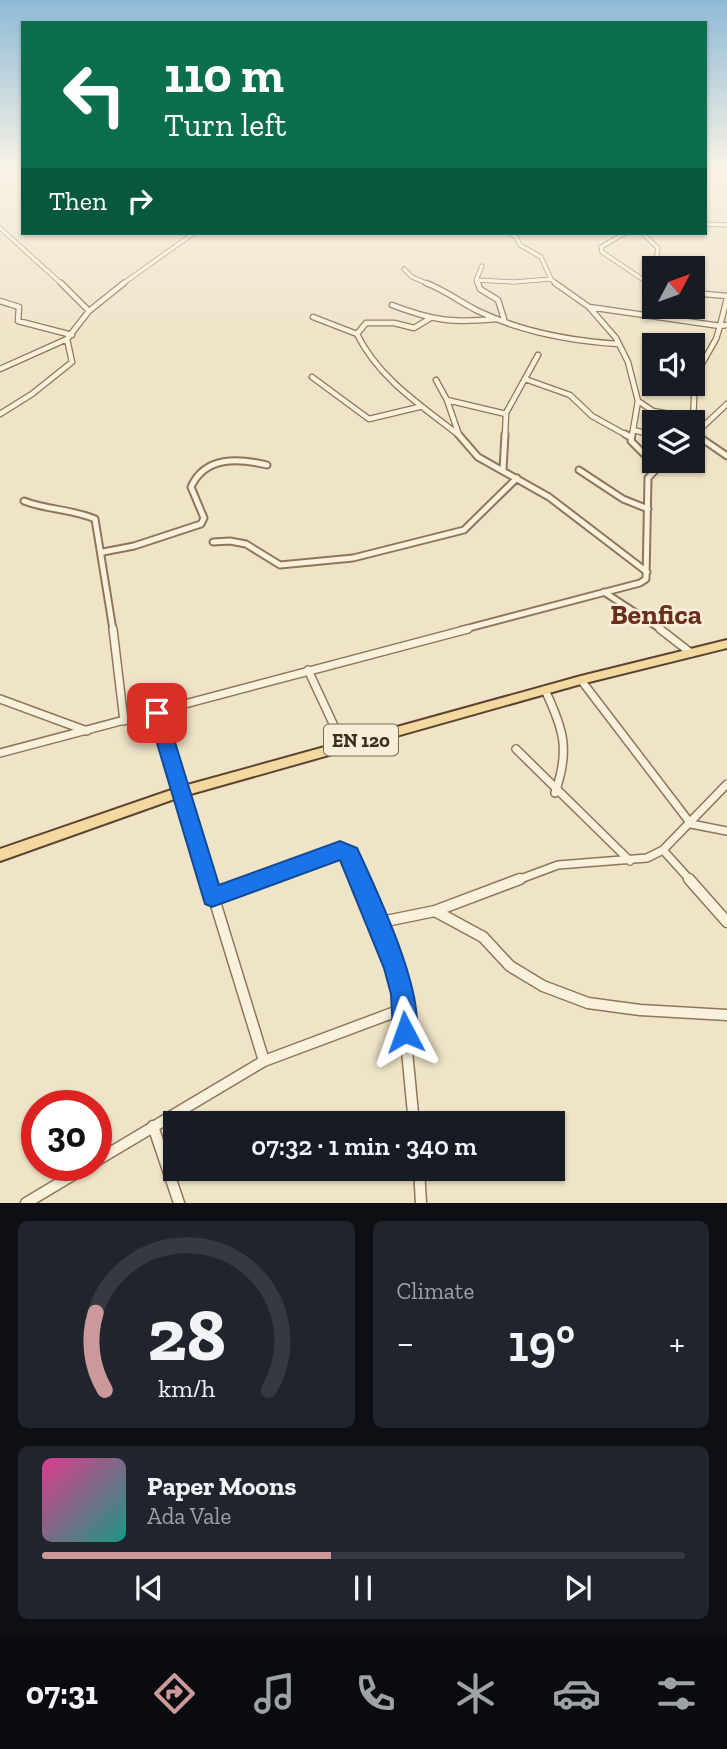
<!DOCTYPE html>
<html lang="en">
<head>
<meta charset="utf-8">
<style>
  body { margin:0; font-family:"Zilla Slab",serif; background:#20242c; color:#f1f3f6; height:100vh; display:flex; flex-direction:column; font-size:26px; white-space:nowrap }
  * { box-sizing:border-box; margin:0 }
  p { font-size:23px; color:#9ea1a6 }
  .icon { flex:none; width:38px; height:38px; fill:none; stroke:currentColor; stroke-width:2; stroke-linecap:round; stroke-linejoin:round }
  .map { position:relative; height:1203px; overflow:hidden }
  .details { display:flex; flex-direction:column; gap:18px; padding:18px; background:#0d0f14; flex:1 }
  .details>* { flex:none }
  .guide { position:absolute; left:21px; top:21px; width:686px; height:214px; border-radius:0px; box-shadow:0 2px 5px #0004; background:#0b6e4f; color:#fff; overflow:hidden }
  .needle { width:46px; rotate:49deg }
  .tools { position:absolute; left:642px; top:256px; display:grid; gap:14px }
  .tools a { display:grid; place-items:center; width:63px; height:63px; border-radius:0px; background:#171b24; box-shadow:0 2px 5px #0004; font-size:35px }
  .speed { position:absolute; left:21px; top:1090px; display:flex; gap:14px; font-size:35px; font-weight:700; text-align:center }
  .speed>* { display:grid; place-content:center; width:91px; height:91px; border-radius:50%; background:#171b24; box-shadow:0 2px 5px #0004; line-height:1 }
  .speed .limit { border:10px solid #d22; background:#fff; color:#111 }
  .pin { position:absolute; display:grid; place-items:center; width:60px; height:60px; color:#fff; margin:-30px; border-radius:14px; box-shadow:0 4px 10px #0006 }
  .me { position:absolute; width:77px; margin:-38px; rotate:356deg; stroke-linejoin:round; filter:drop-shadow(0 0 5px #0008) }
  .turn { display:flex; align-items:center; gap:24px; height:147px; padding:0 28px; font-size:32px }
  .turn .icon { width:91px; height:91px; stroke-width:2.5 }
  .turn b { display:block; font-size:49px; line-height:60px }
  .then { display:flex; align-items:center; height:66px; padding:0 28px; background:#0003; gap:14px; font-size:26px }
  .big { font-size:52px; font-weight:600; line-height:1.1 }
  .details .widget { flex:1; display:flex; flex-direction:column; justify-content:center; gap:10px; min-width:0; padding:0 24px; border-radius:10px; background:#20242c }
  .details .dial { align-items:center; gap:0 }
  .dial svg { height:182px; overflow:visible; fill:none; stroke:#363941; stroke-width:7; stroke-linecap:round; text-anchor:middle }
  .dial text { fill:#f1f3f6; stroke:none }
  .song { display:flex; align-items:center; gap:21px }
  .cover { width:84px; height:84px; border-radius:10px; background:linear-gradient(135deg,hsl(330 70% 55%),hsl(170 70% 35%)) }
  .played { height:7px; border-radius:4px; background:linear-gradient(90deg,#cc999b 45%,#363941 45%) }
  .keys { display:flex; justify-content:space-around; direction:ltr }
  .heat { display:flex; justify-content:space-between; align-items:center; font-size:38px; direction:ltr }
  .details .tiles { flex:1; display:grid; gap:18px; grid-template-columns:1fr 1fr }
  .widget:last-child { grid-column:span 2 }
  .trip { position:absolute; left:163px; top:1111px; width:402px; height:70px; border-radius:0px; background:#171b24; box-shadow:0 2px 5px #0004; font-weight:600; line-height:70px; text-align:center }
  .tabs { display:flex; height:112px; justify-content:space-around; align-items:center; background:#090b0e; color:#9ea1a6 }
  .tabs .icon { width:49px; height:49px }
  .tabs .active { color:#cc999b }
  .tabs b { font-size:32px; color:#f1f3f6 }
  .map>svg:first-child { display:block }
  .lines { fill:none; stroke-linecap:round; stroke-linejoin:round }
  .street-far4-casing { stroke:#8d765c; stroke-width:5 }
  .street-far3-casing { stroke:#8d765c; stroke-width:7 }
  .street-far2-casing { stroke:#8d765c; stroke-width:9 }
  .street-far1-casing { stroke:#8d765c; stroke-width:10 }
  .street-casing { stroke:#8d765c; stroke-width:13 }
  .primary-casing { stroke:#5b4430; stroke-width:4 }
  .street-far4 { stroke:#faf1dc; stroke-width:3.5 }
  .street-far3 { stroke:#faf1dc; stroke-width:4.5 }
  .street-far2 { stroke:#faf1dc; stroke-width:5 }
  .street-far1 { stroke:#faf1dc; stroke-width:7 }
  .street { stroke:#faf1dc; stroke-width:10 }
  .primary { fill:#f3d9a0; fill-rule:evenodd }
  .route { fill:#1a73e8; stroke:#114b97; stroke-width:2 }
  .labels { text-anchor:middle; stroke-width:5; stroke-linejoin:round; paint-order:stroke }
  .shield { fill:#f7eed8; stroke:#756857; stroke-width:2 }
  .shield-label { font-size:19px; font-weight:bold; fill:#3d2e20 }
  .district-label { font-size:28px; font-weight:bold; fill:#6b2e1e; stroke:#f7eed8 }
</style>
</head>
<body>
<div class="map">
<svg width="727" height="1203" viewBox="0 0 727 1203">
  <rect width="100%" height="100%" fill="#f0e4c8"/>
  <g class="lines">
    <g class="street-far4-casing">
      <path id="street-far4" d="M705,224L727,225
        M0,228L63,285
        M509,233L516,237L520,245L541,257L551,279L557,285
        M625,233L601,247L602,252L651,285
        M642,233L658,248L655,268
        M404,269L412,277L431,285
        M476,280L514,282L551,279
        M121,285L194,233
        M478,285L476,280L482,266"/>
    </g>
    <g class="street-far3-casing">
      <path id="street-far3" d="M426,283C445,290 460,302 478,311C522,332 571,341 619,344
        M478,283L480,289L498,300L504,319
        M555,283L589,307L616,338L628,362L638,401L632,436
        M649,283L654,287
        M693,293L727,296
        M0,301L19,307L18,321L72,335
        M392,305C434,321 452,323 496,319
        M589,307L720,326L727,298
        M89,311L124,283
        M313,317L357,334C379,379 422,406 460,436
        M357,334L366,323H394L414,328L429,319
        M0,369L67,339L89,311L61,283
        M312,377L369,419L419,407
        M525,379L570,395L592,416L628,436
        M436,380L447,400L459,435
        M447,400L506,414
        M638,401L653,411L692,418
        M0,414L32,394L72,362L67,339
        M693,422L695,376L716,339L720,326L727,325
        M693,422L698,436
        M633,430L654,435
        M695,434L727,404
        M505,436L506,413L538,355"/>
    </g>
    <g class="street-far2-casing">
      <path id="street-far2" d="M458,434L478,457L549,497L647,572
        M625,434L630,437
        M632,434L631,441L657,467
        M651,434L654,435
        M695,434L727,456
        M503,470L505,434
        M579,470L623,499L648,509
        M24,501C47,510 72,509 95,519L113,630
        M213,542L230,541L246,544L280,565L353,558L464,530L517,478
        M103,552L134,546L201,524L204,518L191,487C205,456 238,458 267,465
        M604,592L662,630
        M461,630L640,583L646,579L648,478L665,460"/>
    </g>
    <g class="street-far1-casing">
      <path id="street-far1" d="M113,629L124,721
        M660,629L691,653
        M308,670L343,745
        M581,680L691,824L727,831
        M545,690C564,730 570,750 555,793
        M0,699L87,731
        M157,713L209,881
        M516,749L630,861
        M0,753L468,629
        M663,850L691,881
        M256,881L340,850L349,854L360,881
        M515,881L558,865L647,858L663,850L727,784"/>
    </g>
    <g class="street-casing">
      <path id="street" d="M208,879L264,1061
        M689,879L727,922
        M212,897L260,879
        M435,911L483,937L510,966L543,986L588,1003L640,1010L727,1015
        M376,923L435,911L520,879
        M403,1009L414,1124
        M153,1126L179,1203
        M96,1161L264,1061L403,1009C403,968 375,918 359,879
        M419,1169L421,1203
        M26,1203L88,1166"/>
    </g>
    <g class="primary-casing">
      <path id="primary" d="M727,640V648L581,684L180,797L0,861V849L180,787L581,676Z"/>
    </g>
    <use href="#street-far4" class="street-far4"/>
    <use href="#street-far3" class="street-far3"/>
    <use href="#street-far2" class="street-far2"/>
    <use href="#street-far1" class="street-far1"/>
    <use href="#street" class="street"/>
    <use href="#primary" class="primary"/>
  </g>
  <linearGradient id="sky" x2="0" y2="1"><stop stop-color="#8fbad6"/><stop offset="0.5" stop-color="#f8f3e6"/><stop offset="1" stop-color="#f8f3e6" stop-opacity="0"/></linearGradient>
  <rect width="727" height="336" fill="url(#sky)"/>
  <path class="route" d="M157,706L164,708L166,713L219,885L340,841L357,848C375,887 430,1001 414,1040L405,1044L397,1040L393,1032L391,994L384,968L340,860L212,907L205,904L148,713L151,708Z"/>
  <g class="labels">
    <rect class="shield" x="324" y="724.5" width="74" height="31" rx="5"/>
    <g class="shield-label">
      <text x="361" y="747">EN 120</text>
    </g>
    <g class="district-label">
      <text x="656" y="624">Benfica</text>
    </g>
  </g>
</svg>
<div class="tools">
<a><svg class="needle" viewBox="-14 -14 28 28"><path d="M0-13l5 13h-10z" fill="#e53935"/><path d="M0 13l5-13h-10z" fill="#9ea1a6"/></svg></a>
<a><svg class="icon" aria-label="sound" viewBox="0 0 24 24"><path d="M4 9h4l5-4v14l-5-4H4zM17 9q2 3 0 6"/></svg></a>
<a><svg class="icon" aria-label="layers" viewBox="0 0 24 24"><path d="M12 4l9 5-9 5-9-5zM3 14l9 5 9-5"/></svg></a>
</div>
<div class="speed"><div class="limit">30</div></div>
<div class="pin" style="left:157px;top:713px;background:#d93025"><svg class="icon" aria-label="arrive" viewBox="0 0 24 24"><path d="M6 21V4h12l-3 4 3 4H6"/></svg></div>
<svg class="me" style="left:405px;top:1032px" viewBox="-20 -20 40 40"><path d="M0-17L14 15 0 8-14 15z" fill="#1a73e8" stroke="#fff" stroke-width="4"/></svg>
<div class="trip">07:32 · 1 min · 340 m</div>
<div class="guide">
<div class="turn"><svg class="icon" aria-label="left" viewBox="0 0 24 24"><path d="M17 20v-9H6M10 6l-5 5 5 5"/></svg><div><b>110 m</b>Turn left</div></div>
<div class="then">Then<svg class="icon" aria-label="right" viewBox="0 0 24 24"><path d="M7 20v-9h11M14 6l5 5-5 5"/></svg></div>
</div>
</div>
<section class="details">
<div class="tiles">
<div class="widget dial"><svg viewBox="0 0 100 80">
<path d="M14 69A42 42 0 1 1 86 69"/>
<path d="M14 69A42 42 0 0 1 10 35" stroke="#cc999b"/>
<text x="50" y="56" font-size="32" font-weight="700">28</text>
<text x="50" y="72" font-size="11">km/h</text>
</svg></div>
<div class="widget"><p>Climate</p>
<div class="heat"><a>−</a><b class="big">19°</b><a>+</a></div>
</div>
<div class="widget">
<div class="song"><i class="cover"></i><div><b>Paper Moons</b><p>Ada Vale</p></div></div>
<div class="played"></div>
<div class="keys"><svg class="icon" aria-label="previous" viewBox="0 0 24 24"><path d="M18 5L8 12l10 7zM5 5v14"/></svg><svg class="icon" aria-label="pause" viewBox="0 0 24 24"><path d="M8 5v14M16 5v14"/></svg><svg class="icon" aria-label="next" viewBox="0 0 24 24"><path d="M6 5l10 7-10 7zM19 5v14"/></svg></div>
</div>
</div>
</section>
<nav class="tabs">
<b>07:31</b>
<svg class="icon active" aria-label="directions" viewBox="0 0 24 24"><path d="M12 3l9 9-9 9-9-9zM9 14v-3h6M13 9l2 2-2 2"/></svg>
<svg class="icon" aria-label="music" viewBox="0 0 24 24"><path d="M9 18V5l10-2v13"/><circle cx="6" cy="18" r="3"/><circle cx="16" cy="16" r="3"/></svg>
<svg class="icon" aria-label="phone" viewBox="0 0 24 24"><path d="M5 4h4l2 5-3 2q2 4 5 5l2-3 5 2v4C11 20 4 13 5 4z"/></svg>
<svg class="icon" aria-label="climate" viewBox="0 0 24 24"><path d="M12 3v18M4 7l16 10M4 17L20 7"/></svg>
<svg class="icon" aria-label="car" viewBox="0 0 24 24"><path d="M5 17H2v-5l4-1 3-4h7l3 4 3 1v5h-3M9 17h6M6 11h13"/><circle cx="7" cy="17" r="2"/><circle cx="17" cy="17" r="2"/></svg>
<svg class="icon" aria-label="filters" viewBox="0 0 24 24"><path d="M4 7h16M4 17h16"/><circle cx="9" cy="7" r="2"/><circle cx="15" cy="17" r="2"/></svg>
</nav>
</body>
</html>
